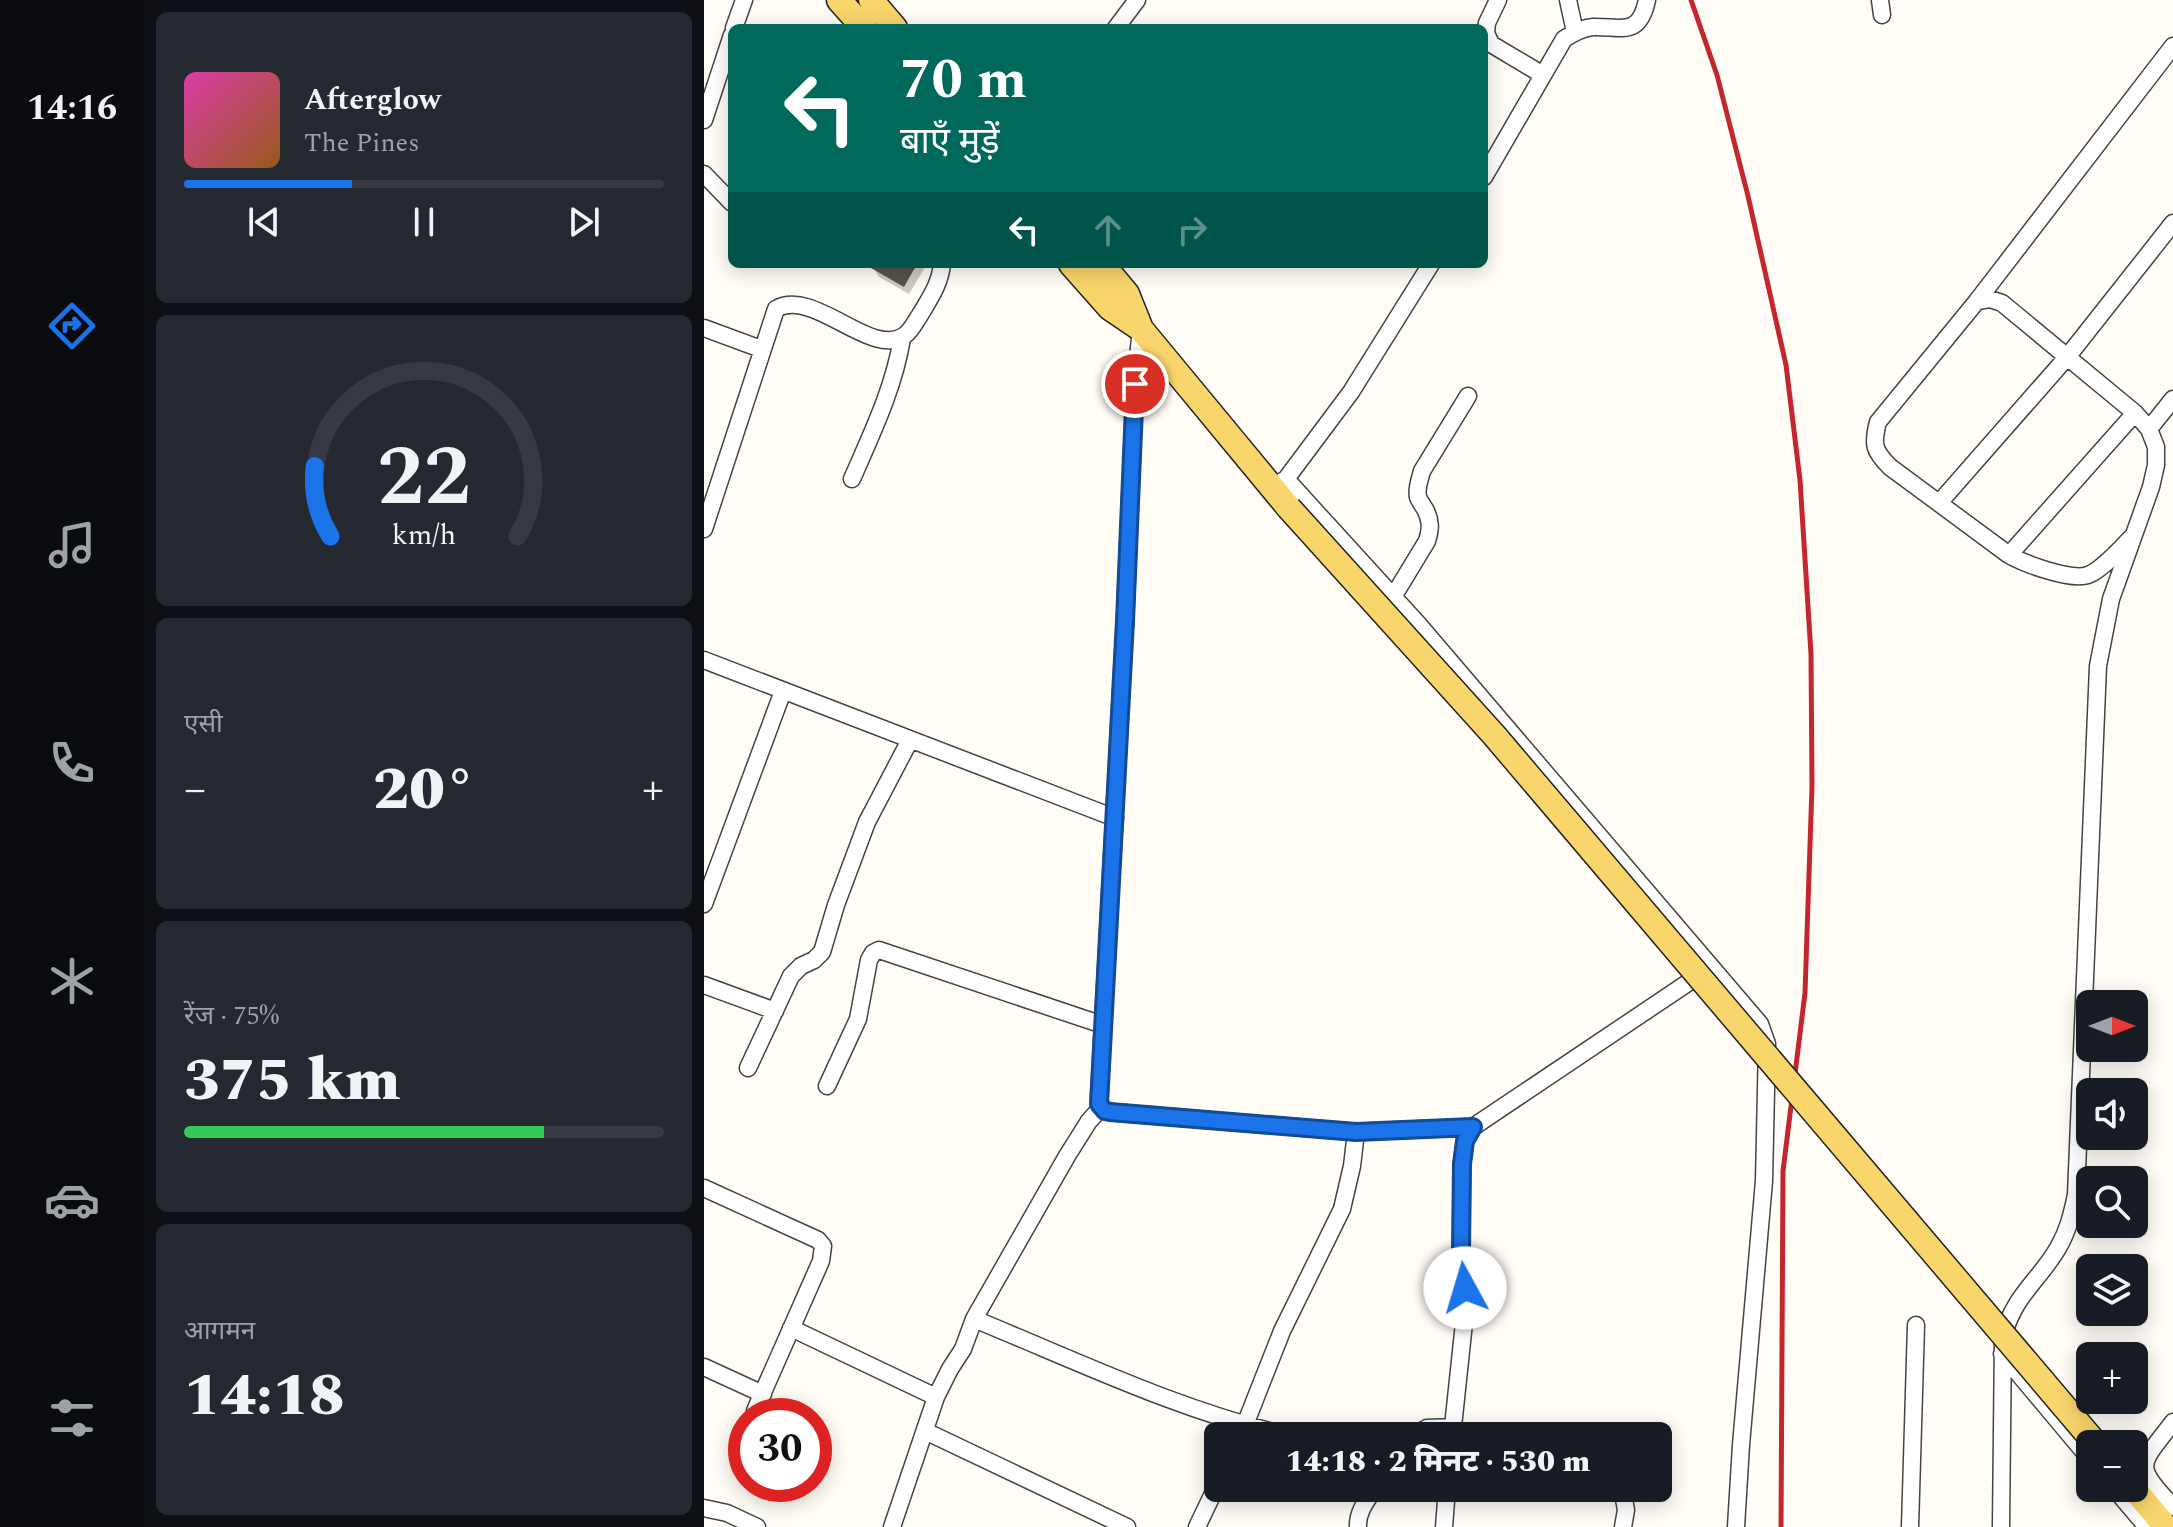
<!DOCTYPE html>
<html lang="hi">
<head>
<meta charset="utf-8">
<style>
  body { margin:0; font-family:Spectral,"Noto Sans Devanagari",serif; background:#242831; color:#f1f3f6; height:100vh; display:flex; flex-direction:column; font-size:30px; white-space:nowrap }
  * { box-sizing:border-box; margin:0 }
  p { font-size:26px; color:#9ea1a6 }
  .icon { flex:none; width:44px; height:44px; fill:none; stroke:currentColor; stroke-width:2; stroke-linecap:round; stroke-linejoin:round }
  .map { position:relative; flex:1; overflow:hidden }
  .panel { display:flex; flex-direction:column; gap:12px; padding:12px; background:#0d0f14; width:560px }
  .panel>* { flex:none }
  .banner { position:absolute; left:24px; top:24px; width:760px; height:244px; border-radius:12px; box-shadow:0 4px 20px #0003; background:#00695c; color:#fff; overflow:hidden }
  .needle { width:52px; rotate:90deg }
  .buttons { position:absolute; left:1372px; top:990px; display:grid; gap:16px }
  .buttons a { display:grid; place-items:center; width:72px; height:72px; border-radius:12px; background:#171b24; box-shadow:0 4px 20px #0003; font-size:40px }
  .speed { position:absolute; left:24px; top:1398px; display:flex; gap:16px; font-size:40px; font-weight:700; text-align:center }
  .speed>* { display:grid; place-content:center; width:104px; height:104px; border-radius:50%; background:#171b24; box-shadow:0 4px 20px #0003; line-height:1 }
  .speed .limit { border:12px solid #d22; background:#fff; color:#111 }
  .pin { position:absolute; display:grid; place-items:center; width:68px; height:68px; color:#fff; margin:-34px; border:4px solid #fff; border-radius:50%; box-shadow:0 2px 8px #0007 }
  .me { position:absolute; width:88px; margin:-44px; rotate:354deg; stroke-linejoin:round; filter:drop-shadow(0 0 6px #0008) }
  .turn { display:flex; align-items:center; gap:28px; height:168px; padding:0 40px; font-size:36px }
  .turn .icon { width:104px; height:104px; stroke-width:2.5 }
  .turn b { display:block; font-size:56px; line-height:68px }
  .lanes { display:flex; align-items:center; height:76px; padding:0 40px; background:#0003; justify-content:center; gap:40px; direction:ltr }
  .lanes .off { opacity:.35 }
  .big { font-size:60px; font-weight:800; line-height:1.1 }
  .panel .widget { flex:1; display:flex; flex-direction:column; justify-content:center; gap:12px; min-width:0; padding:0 28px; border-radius:12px; background:#242831 }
  .panel .dial { align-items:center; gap:0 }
  .dial svg { height:208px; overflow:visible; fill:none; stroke:#363941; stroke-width:7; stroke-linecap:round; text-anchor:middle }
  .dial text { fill:#f1f3f6; stroke:none }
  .song { display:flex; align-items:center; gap:24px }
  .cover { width:96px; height:96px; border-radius:12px; background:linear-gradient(135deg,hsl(320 70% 55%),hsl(30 70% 35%)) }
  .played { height:8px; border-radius:4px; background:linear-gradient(90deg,#1a73e8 35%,#363941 35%) }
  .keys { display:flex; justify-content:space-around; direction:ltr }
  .heat { display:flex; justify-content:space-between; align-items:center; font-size:44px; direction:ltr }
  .charge { height:12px; border-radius:6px; background:linear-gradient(90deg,#34c759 75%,#363941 0) }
  .trip { position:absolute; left:500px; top:1422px; width:468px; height:80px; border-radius:12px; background:#171b24; box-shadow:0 4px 20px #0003; font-weight:800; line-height:80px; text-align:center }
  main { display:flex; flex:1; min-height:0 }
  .tab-bar { display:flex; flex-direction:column; width:144px; justify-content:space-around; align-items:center; background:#090b0e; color:#9ea1a6 }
  .tab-bar .icon { width:56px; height:56px }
  .tab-bar .active { color:#1a73e8 }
  .tab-bar b { font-size:36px; color:#f1f3f6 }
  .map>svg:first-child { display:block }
  .shadow { fill:#0003 }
  .building { fill:#5a524d }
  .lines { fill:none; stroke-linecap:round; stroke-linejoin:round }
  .street-casing { stroke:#444; stroke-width:19 }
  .primary-casing { stroke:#222; stroke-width:27 }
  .street { stroke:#fff; stroke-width:16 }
  .primary { stroke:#f9d66b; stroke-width:24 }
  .rail { stroke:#c4262e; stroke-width:5 }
  .primary-bridge-casing { stroke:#222; stroke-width:27; stroke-linecap:butt }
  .primary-bridge { stroke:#f9d66b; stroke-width:24 }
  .route-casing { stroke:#114b97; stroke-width:20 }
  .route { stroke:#1a73e8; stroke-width:14 }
</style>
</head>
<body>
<main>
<nav class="tab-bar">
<b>14:16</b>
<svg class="icon active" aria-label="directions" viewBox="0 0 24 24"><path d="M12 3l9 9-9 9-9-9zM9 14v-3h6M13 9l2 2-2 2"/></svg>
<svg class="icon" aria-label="music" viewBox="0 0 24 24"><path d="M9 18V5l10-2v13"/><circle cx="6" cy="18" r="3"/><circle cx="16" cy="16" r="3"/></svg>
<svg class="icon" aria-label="phone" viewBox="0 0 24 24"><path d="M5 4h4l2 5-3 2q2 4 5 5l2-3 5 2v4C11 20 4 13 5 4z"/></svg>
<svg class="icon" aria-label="climate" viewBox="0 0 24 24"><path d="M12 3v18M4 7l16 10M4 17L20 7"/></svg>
<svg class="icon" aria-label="car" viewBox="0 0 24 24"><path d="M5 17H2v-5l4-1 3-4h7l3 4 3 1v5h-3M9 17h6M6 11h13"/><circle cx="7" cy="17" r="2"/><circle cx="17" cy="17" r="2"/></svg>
<svg class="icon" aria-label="filters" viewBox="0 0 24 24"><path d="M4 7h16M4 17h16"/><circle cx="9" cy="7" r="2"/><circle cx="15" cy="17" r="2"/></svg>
</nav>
<section class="panel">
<div class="widget">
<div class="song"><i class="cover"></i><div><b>Afterglow</b><p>The Pines</p></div></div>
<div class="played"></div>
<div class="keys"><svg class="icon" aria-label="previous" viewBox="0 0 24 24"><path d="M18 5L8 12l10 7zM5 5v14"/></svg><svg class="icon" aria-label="pause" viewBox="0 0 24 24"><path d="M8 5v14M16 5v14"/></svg><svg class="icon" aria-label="next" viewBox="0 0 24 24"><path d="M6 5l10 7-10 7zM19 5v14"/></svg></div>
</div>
<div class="widget dial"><svg viewBox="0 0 100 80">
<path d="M14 69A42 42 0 1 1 86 69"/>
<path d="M14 69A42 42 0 0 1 8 42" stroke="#1a73e8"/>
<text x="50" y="56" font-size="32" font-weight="700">22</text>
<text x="50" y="72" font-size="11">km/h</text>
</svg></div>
<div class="widget"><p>एसी</p>
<div class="heat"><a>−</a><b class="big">20°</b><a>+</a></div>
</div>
<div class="widget"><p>रेंज · 75%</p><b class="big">375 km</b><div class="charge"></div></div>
<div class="widget"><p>आगमन</p><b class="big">14:18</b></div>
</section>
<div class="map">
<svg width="1469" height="1527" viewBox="0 0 1469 1527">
  <rect width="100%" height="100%" fill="#fffdf5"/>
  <path class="shadow" d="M172,264H223L205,294L175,277L170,268Z"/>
  <path class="building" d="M169,264H213L200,287L167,268Z"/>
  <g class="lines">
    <g class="street-casing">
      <path id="street" d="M794,0L783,23L782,33L787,44L839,75
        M864,0L871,32
        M1176,0L1178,15
        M30,28L40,0
        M412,28L433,0
        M0,120L28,35
        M0,174L28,203
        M780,177L860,39C869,33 878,28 889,27C917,26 935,38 943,0
        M1273,301L1469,46
        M0,328L57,349
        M437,329L431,384L421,621L395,1099L397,1108L406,1112L652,1132L769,1127
        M1445,429L1469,399
        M148,479C168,433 190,388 198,338
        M582,479L715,625L1056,1024L1063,1044L1060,1181L1037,1445L1032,1527
        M573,484L582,479L647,392L727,264
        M1235,503L1364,356L1469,223
        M0,529L72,309C110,287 168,360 201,335C208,330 211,322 216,315C226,298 236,284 238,264
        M1305,555L1431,413
        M689,597L723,541C727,529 727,520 721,509C719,506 715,500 714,497C712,488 716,479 718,471L764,396
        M0,660L411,818
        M0,904L79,691
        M0,985L71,1011
        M44,1068L87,976L97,966L110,960L118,952L132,905L163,822L206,740
        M123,1086L154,1019L165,960L169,953L175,950L399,1025
        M0,1188L114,1240L119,1246L117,1261L53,1406L51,1411L53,1416
        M270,1319C373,1361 476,1411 585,1436
        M87,1328L232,1397
        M1298,1354L1386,1459
        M0,1367L59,1394
        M1469,1422C1435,1467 1429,1463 1469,1507
        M221,1431L423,1527
        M537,1435L578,1331L638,1209L648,1166L652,1132
        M709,1436L723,1428L749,1427
        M748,1436L762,1304L757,1252L758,1164L761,1141L769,1127L1000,972
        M110,1445L113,1447
        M918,1488L922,1510L919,1527
        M1410,1488L1443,1527
        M0,1508L23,1513L53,1527
        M188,1527L232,1397L246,1369L259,1349L270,1319L363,1156L385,1121L397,1108
        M493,1527L514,1483
        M654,1527C653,1512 663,1500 671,1488
        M740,1527L743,1488
        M1206,1527L1212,1325
        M1297,1527L1299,1337C1310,1295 1334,1282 1354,1248C1364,1231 1368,1214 1372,1195L1394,666L1407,599L1447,487L1452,465V447L1445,429L1431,413L1298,303L1286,299L1273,301L1174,422C1168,445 1170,451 1186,467L1305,555C1321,564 1367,581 1384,575C1398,570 1417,548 1428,537"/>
    </g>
    <g class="primary-casing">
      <path id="primary" d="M135,0L160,28
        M167,0L191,28
        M367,264L406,308L437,329L585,508
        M398,264L423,294L437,329
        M1429,1488L1462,1527"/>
    </g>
    <use href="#street" class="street"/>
    <use href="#primary" class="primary"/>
    <path class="rail" d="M987,0L1013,75L1044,196L1082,365L1096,480L1107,654L1108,786L1101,993L1079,1171L1077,1527"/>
    <g class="primary-bridge-casing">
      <path id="primary-bridge" d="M585,508L790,735L1392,1444"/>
    </g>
    <use href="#primary-bridge" class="primary-bridge"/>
  </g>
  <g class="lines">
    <g class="route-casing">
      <path id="route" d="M431,384L421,621L395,1104L401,1111L406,1112L652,1132L769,1127L761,1141L758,1164L757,1252L761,1288"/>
    </g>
    <use href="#route" class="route"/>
  </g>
</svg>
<div class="buttons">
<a><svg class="needle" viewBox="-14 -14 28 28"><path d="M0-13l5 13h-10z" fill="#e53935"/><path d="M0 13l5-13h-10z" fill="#9ea1a6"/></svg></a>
<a><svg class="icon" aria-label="sound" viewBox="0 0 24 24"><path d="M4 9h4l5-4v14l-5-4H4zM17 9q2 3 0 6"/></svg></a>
<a><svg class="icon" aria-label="search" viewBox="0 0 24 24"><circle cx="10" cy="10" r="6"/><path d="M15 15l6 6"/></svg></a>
<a><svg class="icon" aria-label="layers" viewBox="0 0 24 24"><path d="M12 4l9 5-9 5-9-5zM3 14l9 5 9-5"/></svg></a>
<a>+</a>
<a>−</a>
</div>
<div class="speed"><div class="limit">30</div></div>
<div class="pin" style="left:431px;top:384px;background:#d93025"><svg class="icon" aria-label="arrive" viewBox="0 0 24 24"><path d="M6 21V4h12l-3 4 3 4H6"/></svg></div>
<svg class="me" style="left:761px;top:1288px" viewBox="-20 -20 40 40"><circle r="19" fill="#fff"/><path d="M0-13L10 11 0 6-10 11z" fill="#1a73e8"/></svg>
<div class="trip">14:18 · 2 मिनट · 530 m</div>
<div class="banner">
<div class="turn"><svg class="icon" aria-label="left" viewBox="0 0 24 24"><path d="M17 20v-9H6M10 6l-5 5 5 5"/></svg><div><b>70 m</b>बाएँ मुड़ें</div></div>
<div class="lanes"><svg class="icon" aria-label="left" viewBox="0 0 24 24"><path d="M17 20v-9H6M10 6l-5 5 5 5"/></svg><svg class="icon off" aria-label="ahead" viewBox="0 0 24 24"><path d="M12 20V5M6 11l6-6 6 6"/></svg><svg class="icon off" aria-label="right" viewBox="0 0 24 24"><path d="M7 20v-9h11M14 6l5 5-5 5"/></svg></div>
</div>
</div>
</main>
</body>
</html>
